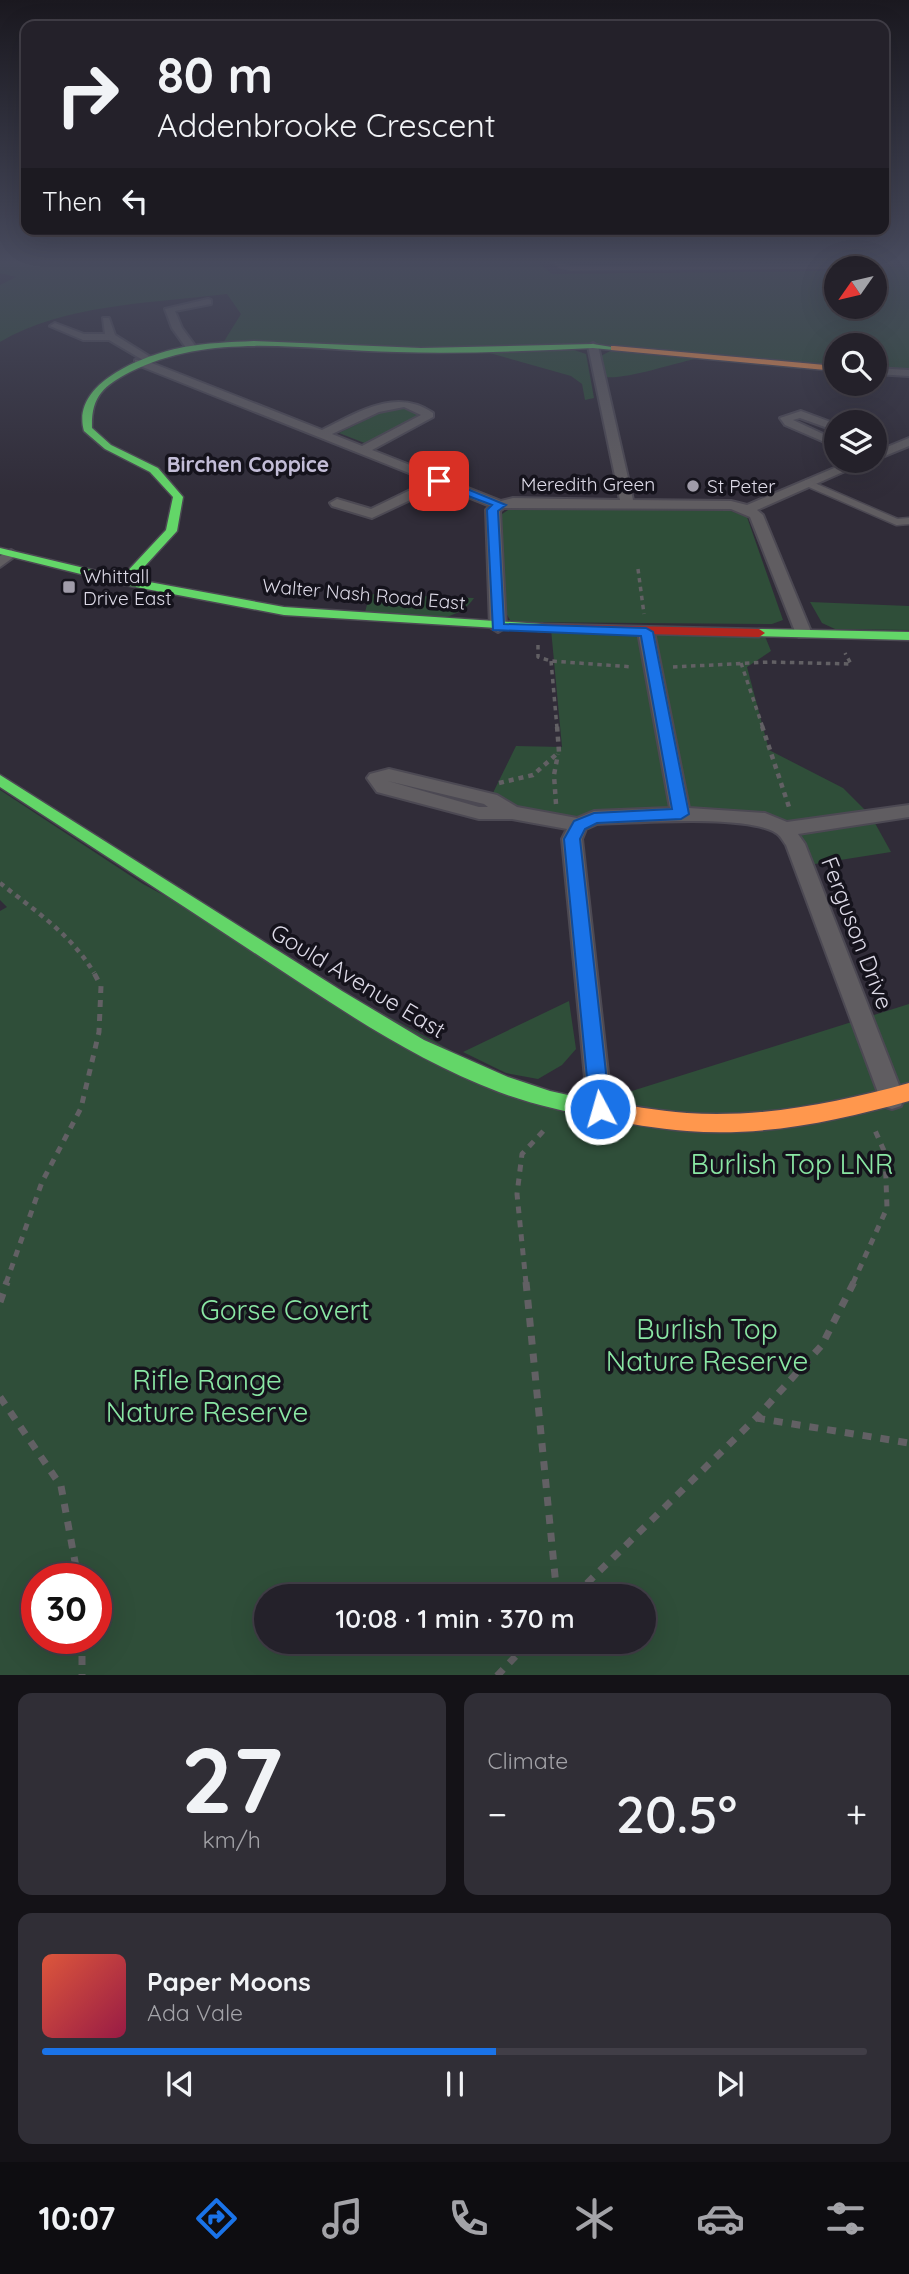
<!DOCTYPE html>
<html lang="en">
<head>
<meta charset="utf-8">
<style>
  body { margin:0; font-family:Quicksand,sans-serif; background:#302e36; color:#f1f3f6; height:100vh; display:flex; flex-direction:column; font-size:26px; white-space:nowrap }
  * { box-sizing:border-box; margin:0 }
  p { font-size:23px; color:#a3a3a8 }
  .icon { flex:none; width:38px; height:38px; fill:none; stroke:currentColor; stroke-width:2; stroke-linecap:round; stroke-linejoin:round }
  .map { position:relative; height:1675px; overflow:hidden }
  .panel { display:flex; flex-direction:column; gap:18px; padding:18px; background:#141217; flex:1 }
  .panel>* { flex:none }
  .top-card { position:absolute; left:21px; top:21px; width:868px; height:214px; border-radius:14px; box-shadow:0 7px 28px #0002,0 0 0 2px #413e47; background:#24212a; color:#f1f3f6; overflow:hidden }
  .needle { width:46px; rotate:236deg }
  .fabs { position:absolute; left:824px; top:256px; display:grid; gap:14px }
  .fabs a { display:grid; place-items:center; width:63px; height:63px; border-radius:50%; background:#24212a; box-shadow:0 7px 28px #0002,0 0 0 2px #413e47; font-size:35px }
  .speed { position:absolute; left:21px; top:1563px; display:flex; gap:14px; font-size:35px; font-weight:700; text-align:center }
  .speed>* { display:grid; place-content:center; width:91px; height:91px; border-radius:50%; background:#24212a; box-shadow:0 7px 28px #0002,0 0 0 2px #413e47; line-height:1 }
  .speed .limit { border:10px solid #d22; background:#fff; color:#111 }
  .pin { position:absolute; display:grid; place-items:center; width:60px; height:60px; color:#fff; margin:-30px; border-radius:14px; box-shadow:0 4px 10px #0006 }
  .me { position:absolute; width:77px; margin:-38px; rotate:354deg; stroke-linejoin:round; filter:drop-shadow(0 0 5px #0008) }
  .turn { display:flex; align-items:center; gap:24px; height:147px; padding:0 21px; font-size:32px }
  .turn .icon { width:91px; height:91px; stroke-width:2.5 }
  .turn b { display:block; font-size:49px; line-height:60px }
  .then { display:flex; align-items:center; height:66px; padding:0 21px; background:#0003; gap:14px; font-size:26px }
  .big { font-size:52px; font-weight:600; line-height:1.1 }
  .panel .card { flex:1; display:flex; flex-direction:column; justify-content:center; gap:10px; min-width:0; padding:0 24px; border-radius:14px; background:#302e36 }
  .panel .dial { align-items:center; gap:0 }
  .dial b { font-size:91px; line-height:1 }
  .song { display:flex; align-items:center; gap:21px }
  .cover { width:84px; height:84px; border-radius:10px; background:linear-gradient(135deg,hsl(10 70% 55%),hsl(340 70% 35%)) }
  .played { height:7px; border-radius:4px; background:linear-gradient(90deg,#1a73e8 55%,#413e47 55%) }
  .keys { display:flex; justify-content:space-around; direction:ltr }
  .heat { display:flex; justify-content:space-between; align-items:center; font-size:38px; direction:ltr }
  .panel .tiles { flex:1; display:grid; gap:18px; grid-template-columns:1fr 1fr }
  .card:last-child { grid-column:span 2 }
  .trip { position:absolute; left:254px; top:1584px; width:402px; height:70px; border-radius:35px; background:#24212a; box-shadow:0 7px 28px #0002,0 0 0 2px #413e47; font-weight:600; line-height:70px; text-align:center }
  .dock { display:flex; height:112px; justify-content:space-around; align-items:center; background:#0e0d11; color:#a3a3a8 }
  .dock .icon { width:49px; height:49px }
  .dock .selected { color:#1a73e8 }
  .dock b { font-size:32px; color:#f1f3f6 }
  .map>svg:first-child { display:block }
  .built { fill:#332c44 }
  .green { fill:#2f4e39; fill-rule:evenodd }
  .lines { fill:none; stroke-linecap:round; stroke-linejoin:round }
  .lane-far1-casing { stroke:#4c4953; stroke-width:6 }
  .lane-casing { stroke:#4c4953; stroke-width:9 }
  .street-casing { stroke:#4c4953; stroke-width:4 }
  .fast-casing { stroke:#4c4953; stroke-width:3 }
  .slow-casing { stroke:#4c4953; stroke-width:3 }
  .jam-casing { stroke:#4c4953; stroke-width:3 }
  .path-far3 { stroke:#626064; stroke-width:3.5; stroke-dasharray:4.5 4.5; stroke-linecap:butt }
  .path-far2 { stroke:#626064; stroke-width:4.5; stroke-dasharray:5 5; stroke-linecap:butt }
  .path-far1 { stroke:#626064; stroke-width:5; stroke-dasharray:7 7; stroke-linecap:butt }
  .path { stroke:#626064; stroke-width:7; stroke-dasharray:9 9; stroke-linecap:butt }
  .lane-far1 { stroke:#605d61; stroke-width:4.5 }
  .lane { stroke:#605d61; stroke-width:6 }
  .street { fill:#605d61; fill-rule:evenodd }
  .fast { fill:#63d668; fill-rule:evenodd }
  .slow { fill:#ff974d; fill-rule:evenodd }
  .jam { fill:#b3261e; fill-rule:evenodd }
  .route { fill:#1a73e8; stroke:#114b97; stroke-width:2 }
  .poi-dot { fill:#a09ca9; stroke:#15131c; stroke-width:2.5 }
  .labels { text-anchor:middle; stroke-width:7; stroke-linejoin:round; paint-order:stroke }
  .far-street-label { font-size:19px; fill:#dcd9e6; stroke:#15131c }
  .far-poi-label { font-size:19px; fill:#dcd9e6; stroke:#15131c; text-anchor:start }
  .far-quarter-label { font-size:21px; font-weight:bold; fill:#c3bdd7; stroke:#15131c }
  .street-label { font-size:23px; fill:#dcd9e6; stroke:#15131c }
  .near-park-label { font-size:28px; fill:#8ae7a4; stroke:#15131c }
</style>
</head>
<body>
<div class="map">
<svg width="909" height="1676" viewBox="0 0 909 1676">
  <rect width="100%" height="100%" fill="#302c38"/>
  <path class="built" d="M535,260H909V267L836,268V271L552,274Z"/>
  <path class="green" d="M0,260H535L552,274L836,271V306H875V268L866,266L909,267V372L875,371V345H836V369L593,346L460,351L223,343L241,314L227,294C155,303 63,304 0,342V285L16,277L0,273Z
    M571,349L586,354L594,398L585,400L582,384L571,376L486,352Z
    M610,351L695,359C672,364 624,380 604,377L599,357Z
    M403,406L422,415L367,444L339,433L392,407Z
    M511,508L731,511L747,517L783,620L772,624L519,622L510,620L506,613L499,516Z
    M370,594L474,598C451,632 400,615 365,612Z
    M810,602L909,606V630L835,629L822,623Z
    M551,629L764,634L771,651L747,667L769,750L843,788L871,816L891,852L802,866L785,829L681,814L579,825L479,813L383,788L389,775L490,799L516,746L562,747Z
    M0,790L143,884L565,1112L909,1004V1675H0V911L7,907L0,900ZM37,1578H96V1638H37ZM266,1596H644V1642H266Z
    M569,1001L576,1049L562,1065L538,1079L506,1073L463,1052Z"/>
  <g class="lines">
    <g class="lane-far1-casing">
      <path id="lane-far1" d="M554,260L560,266L572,268L833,266L844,262L841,260"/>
    </g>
    <g class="lane-casing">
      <path id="lane" d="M807,483L897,522L909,521"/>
    </g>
    <g class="street-casing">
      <path id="street" d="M208,299L211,300V304L175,311L182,328L196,347L187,349L172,328L165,309Z
        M103,318H109L115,335L152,358L144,360L322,430C357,413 396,387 433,413V417L372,450L501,501L513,498L620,500L588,346L593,343L598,346L633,500L731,501L747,505L853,460H870L757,510L763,515L812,634L809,637H799L796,634L750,517L731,509L504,508L500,511L506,627L498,632L490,627L486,510L490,506L440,486L372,518L332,506L330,503L337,499L371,509L429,481L135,364V360H143L109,340H83L50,326L55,323L84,334H105ZM404,407L421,415L362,446L332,434L379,412Z
        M875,368L909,370V376L875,374Z
        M801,411L836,424V431L800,418L793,420L836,440V447L785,425L780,418Z
        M909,438V446L875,460V452Z
        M11,550L18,554L0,567V556Z
        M646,627L654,632L689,808L765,813L787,822L909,805V817L798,834L805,844L904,1098L901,1106L892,1109L883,1106L880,1098L786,845C783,841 780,835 776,833C747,814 634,823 597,824L586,829L582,839L612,1109L609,1117L600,1120L591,1117L588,1109L562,839L567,829L512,819H479L377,792L367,778L370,774L389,769L497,795L517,807L577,818L594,811L670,808L638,632ZM388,781L484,804L488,807H479Z"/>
    </g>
    <g class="fast-casing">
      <path id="fast" d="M254,341L421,348L593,344L618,348L614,350L593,348C528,351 462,354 397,352C308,351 213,330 130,372C103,386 91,397 92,428L111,445L158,468L183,497L177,531L133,579L284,607L542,624L546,625V631L284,615L125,585L0,554V548L122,577L166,530L173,497L150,472L105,449L84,431C70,382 147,354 184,347C207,343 230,342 254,341Z
        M759,629L909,632V640L755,636L753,633Z
        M0,775L342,991L424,1040L508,1077L550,1091L604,1103L607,1109L604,1115L597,1118C564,1111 531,1104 499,1092C409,1058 330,1002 250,950C167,895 83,841 0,787Z"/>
    </g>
    <g class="slow-casing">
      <path id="slow" d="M614,346L836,366V371L611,350V346Z
        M909,1083V1101C837,1121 763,1137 687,1131C657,1129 627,1123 597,1118L590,1115L587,1109L590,1103L597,1100C627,1105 657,1111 687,1113C762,1118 837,1103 909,1083Z"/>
    </g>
    <g class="jam-casing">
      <path id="jam" d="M542,624L759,629L765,633L759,637L538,631V625Z"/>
    </g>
    <path class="path-far3" d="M638,569L644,614
      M538,645V657L551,661L633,667
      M551,661L557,728
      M741,663L763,728
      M673,667L770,662L851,664L845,653"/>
    <path class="path-far2" d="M762,726L790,810
      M499,783L533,775L559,752L557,726
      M556,804L554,775L558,754
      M0,883C34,910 72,935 94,973"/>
    <path class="path-far1" d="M6,1283L42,1182L81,1108L99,1032L101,986L93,971
      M526,1283L517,1194L522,1154L547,1127
      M853,1283L887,1208L885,1153L874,1128"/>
    <path class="path" d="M526,1282L557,1596
      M0,1302L7,1282
      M0,1397L61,1486L78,1578
      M756,1418L909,1443
      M574,1596L756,1418L822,1345L854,1282
      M82,1638V1676
      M497,1676L529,1642"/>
    <use href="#lane-far1" class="lane-far1"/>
    <use href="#lane" class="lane"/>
    <use href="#street" class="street"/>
    <use href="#fast" class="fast"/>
    <use href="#slow" class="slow"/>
    <use href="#jam" class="jam"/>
  </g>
  <linearGradient id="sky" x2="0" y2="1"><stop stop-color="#1a181f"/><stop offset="0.53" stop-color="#484b5e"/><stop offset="1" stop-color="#484b5e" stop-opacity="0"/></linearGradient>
  <rect width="909" height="494" fill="url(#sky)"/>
  <path class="route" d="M436,479H443L506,505L498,511L504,624L646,628L653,632L689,814L681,819L597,823L585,829L580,839L610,1109L607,1116L600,1118L593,1116L590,1109L564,839L574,821L594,813L672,809L641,636L493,630L487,510L492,505L436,484Z"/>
  <g class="poi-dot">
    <circle cx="693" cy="486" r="7"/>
    <rect x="62" y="580" width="14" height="14" rx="3.5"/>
  </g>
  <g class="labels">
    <g class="far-street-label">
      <text x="588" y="491">Meredith Green</text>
      <text transform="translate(364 594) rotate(5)" y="7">Walter Nash Road East</text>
    </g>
    <g class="far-poi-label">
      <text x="707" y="493">St Peter</text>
      <text x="83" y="583">Whittall<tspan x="83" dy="22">Drive East</tspan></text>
    </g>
    <g class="far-quarter-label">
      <text x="248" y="472">Birchen Coppice</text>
    </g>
    <g class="street-label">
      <text transform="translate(857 933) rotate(69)" y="8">Ferguson Drive</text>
      <text transform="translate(358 981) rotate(31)" y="8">Gould Avenue East</text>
    </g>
    <g class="near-park-label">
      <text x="792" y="1174">Burlish Top LNR</text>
      <text x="285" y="1320">Gorse Covert</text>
      <text x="707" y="1339">Burlish Top<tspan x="707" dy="32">Nature Reserve</tspan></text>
      <text x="207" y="1390">Rifle Range<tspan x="207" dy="32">Nature Reserve</tspan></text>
    </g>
  </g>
</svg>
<div class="fabs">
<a><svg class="needle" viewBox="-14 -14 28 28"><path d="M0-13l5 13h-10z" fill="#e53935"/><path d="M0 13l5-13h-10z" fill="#a3a3a8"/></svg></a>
<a><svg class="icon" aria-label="search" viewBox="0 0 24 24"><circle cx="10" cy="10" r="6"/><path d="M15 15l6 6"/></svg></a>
<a><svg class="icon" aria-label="layers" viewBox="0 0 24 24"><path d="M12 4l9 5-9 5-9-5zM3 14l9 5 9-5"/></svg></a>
</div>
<div class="speed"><div class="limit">30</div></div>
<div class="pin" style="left:439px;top:481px;background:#d93025"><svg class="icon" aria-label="arrive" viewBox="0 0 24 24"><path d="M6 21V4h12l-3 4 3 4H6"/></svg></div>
<svg class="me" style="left:600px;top:1109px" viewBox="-20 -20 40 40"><circle r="17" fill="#1a73e8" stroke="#fff" stroke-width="3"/><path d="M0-11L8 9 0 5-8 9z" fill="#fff"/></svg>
<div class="trip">10:08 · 1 min · 370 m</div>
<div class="top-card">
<div class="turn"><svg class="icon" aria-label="right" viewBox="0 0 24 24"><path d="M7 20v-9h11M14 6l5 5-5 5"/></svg><div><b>80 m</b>Addenbrooke Crescent</div></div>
<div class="then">Then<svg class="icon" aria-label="left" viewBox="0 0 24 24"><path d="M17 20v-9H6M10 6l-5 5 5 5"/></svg></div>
</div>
</div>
<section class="panel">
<div class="tiles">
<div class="card dial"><b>27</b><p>km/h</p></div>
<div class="card"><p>Climate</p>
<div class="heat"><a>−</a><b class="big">20.5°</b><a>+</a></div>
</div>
<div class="card">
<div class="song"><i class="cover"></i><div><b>Paper Moons</b><p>Ada Vale</p></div></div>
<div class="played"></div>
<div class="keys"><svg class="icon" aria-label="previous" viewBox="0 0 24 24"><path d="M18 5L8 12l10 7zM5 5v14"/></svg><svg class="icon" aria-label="pause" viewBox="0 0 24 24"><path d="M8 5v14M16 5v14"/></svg><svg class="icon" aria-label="next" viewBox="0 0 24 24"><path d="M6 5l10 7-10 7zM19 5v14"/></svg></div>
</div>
</div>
</section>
<nav class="dock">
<b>10:07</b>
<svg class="icon selected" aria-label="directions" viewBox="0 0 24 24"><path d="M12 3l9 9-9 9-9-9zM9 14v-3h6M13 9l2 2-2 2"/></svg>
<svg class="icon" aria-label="music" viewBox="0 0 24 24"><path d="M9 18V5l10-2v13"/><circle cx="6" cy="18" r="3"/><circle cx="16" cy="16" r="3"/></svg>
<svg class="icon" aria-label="phone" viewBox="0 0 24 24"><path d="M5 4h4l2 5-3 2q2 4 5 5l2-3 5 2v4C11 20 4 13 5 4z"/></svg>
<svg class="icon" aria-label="climate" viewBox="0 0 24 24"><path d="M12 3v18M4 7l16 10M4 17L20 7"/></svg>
<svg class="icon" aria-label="car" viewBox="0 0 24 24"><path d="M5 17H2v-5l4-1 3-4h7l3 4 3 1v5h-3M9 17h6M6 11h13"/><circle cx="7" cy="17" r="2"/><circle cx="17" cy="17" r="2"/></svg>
<svg class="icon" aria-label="filters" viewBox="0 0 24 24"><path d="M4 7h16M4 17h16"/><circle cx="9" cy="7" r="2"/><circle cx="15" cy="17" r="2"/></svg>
</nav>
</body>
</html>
